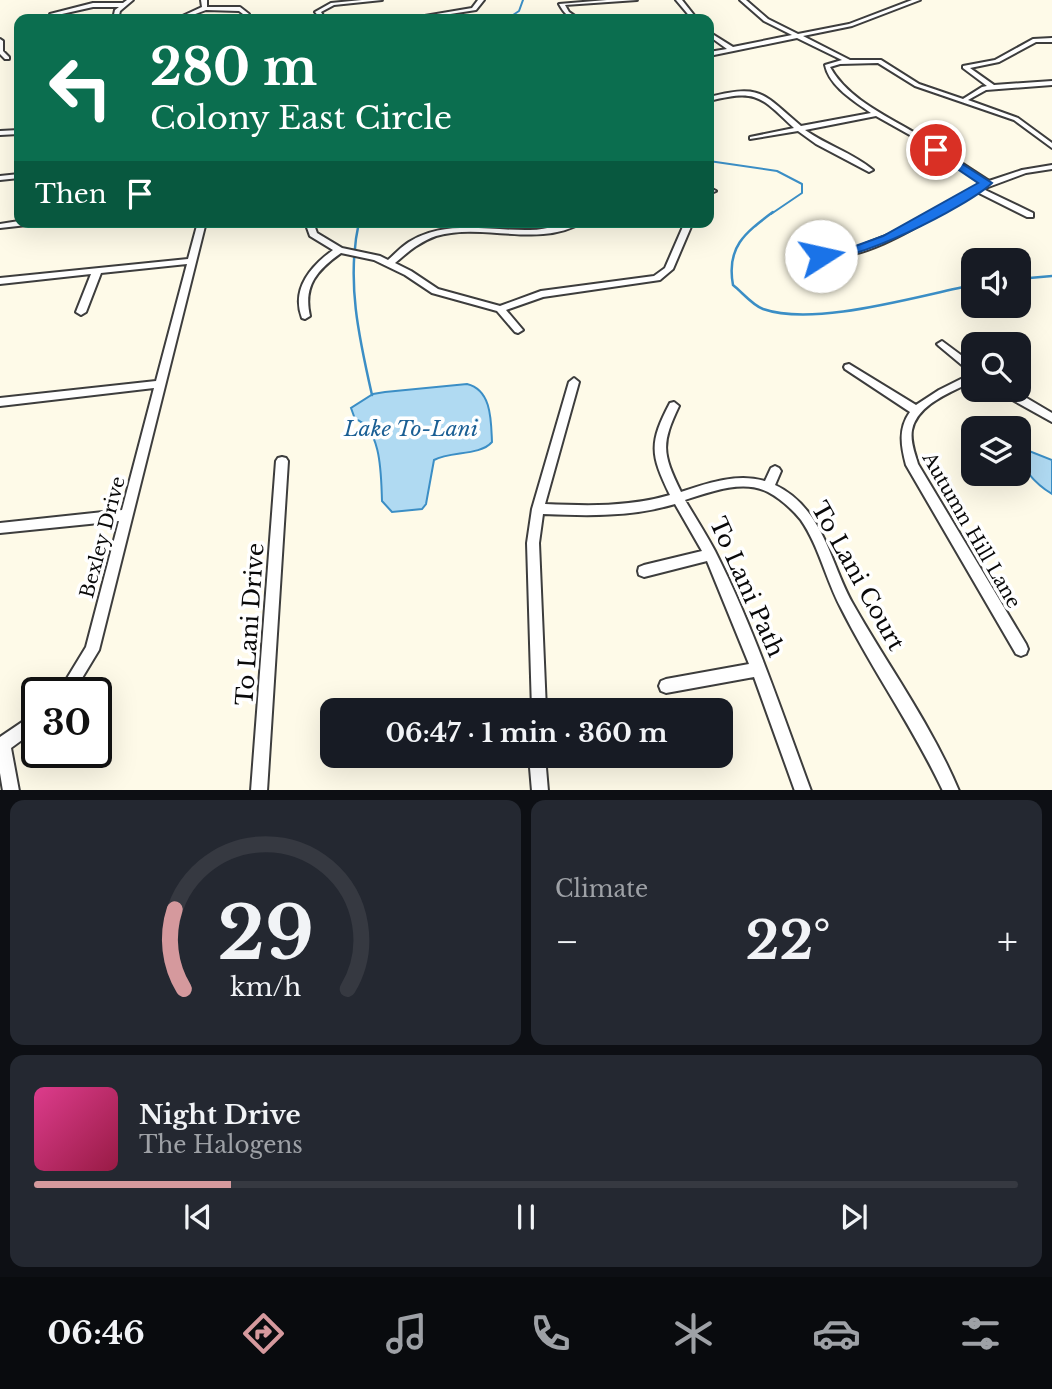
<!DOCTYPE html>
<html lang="en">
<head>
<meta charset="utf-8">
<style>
  body { margin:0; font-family:"Libre Baskerville",serif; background:#242831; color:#f1f3f6; height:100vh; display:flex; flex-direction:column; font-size:26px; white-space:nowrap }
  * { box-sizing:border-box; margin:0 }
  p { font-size:23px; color:#9ea1a6 }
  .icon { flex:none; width:38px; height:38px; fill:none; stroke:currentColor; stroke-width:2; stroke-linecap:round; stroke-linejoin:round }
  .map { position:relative; height:790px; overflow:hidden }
  .sheet { display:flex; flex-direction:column; gap:10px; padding:10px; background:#0d0f14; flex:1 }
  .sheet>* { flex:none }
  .guide { position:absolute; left:14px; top:14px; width:700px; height:214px; border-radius:14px; box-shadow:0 7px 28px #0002; background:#0b6e4f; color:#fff; overflow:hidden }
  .tools { position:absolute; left:961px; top:248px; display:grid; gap:14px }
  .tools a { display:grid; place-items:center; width:70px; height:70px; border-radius:14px; background:#171b24; box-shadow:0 7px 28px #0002; font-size:35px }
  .speed { position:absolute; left:21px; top:677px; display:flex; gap:14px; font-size:35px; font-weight:700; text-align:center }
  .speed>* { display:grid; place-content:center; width:91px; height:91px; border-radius:50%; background:#171b24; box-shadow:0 7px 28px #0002; line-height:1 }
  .speed .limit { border:4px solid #111; border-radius:10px; background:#fff; color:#111 }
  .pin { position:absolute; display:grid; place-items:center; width:60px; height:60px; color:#fff; margin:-30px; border:4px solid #fff; border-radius:50%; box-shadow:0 2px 7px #0007 }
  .me { position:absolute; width:77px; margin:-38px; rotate:80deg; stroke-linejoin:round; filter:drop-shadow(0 0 5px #0008) }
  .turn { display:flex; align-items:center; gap:24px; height:147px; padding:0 21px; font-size:32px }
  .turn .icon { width:91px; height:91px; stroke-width:2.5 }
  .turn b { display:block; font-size:49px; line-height:60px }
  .then { display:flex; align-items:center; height:66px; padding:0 21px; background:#0003; gap:14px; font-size:26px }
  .big { font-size:52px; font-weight:700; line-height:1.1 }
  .sheet .widget { flex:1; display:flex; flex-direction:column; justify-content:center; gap:10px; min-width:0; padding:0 24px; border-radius:14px; background:#242831 }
  .sheet .dial { align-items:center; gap:0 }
  .dial svg { height:182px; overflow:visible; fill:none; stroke:#363941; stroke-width:7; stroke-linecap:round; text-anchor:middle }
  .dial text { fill:#f1f3f6; stroke:none }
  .song { display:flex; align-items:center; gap:21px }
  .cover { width:84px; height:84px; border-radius:10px; background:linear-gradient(135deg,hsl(330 70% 55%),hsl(340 70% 35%)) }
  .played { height:7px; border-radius:4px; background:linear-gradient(90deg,#d5999d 20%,#363941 20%) }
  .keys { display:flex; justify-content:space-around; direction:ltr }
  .heat { display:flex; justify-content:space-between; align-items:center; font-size:38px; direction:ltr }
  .sheet .tiles { flex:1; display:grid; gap:10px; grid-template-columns:1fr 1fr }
  .widget:last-child { grid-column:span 2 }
  .trip { position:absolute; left:320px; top:698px; width:413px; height:70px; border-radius:14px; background:#171b24; box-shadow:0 7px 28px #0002; font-weight:700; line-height:70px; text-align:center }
  .menu { display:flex; height:112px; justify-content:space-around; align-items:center; background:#090b0e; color:#9ea1a6 }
  .menu .icon { width:49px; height:49px }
  .menu .selected { color:#d5999d }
  .menu b { font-size:32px; color:#f1f3f6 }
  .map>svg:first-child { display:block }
  .water { fill:#b0daf2; stroke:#3b8ec5; stroke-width:2 }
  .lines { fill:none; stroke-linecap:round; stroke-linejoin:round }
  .stream-far1 { stroke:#3b8ec5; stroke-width:2 }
  .stream { stroke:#3b8ec5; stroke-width:2.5 }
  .minor-casing { stroke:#3d3d3d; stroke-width:4 }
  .minor { fill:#fff; fill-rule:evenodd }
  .route { fill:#1a73e8; stroke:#114b97; stroke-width:2 }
  .labels { text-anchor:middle; stroke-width:7; stroke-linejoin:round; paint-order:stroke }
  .street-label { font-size:19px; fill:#0a0a0a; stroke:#fff }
  .water-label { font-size:21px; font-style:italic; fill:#1b5f94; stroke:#fff }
  .near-street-label { font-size:23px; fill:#0a0a0a; stroke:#fff }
</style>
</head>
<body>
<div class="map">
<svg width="1052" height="791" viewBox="0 0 1052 791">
  <rect width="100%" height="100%" fill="#fefae8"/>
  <path class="water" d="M467,384C492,390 491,421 492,442C480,456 451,451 434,460L426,504L422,509L392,512L382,501C381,476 382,428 355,419L351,408L373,394L385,392Z
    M1019,447L1052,460V494C1037,485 1016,465 1019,447Z"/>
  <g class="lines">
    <path class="stream-far1" d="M507,19L519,11L523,0
      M709,161L777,171L802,184V193L771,214"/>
    <path class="stream" d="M773,212C745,233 726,247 733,285C742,292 752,305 763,309C815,327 917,296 973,285
      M359,222C346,280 359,338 372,395
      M1018,279L1052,276"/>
    <g class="minor-casing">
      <path id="minor" d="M127,0H133L120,11L118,19H113L115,10L119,7H93L53,16L50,14L93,3H123Z
        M201,0H207V7H240L249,14L246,19H242L243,14L239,11L206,10L182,19H176L202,7Z
        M362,0H382L334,5L321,12L325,19H321L315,12L331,3Z
        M478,0H484L476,10L418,19H407L472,8Z
        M607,0H637L565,5L569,12L579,19C569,19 564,13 559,4Z
        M676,0H682L697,19H692Z
        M740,0H746L768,19L798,34L849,24L912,0H920L852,26L803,36L850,60H881L919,84L963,99L982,87L987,86L963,68V66L995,60L1033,39L1052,38V42H1036L999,62L970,68L994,85L1052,81V85L986,90L968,100L1018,118L1052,143V148L1014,120L915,86L878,63L840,64L830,67C848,100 891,118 922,137L952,131V133L926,140L989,181L1022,170L1052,165V169L1026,173L983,189L1033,213V217H1027L977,192C933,216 870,262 818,258V254L855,248L890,234L983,184L917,139L876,116L805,130C826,145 853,153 873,170L869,172L816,144L798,131L750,139V137L794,128C760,96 757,89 709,101V97C762,84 762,93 801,126L871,113C854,101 829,86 825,65L842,60L797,38L709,56V52L727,49L709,36V32L733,47L792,35L764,21Z
        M0,39L3,41V51L9,57V59H5L0,54Z
        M19,130V134L0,135V131Z
        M19,174V178L0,180V176Z
        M712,189L716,191L709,194V190Z
        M19,221V222H40L36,224L0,228V224Z
        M198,222H206L99,650L73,693H58L86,647L119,521L0,533V523L122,510L154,388L0,406V398L156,381L187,264L101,273L86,312L81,315L76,312L91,274L0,284V278L188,259Z
        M305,222H313L317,233L342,248L380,256L388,260C395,254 401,247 409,242C445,219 490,231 530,230C548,230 565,222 583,222C538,249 484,222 436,236C419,242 408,252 395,263L411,271L438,289L500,306L541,291L654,276L665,268L685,222H693L673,269L660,280L543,297L506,310L523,330L518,333L515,332L497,311L432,293L405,275L374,260L341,253C317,270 303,286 310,316L305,319L302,318C291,289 311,266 333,250L310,236Z
        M942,341L973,364V373L969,371L939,346L937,344Z
        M849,364L916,405L939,390L973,373V381C952,392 917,404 912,430C910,442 915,453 918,464L1026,644L1028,649L1026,654L1021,656L1016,654L906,465C901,446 898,429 910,412L845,369L844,367L845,365Z
        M574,378L579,382L545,504C588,506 629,507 670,495C650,454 649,443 670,403L674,402L679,406C661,444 662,453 681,492C708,483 737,473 765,481L771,468L775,466L779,468L781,471L775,485C790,492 802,503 811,516C830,543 837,576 853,604C888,666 931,724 959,791H943C913,727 872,670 841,608C826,580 819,546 801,520C792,509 781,499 768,492C743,479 710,492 685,500C695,517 706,534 715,551C754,628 781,710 811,791H795L754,677L666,693L661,691L659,686L661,681L666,679L749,664L707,561L644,577L639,575L638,571L639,567L644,565L702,551L675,504C632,517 588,516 543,514L539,543L546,710H532L527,543L532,509L569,382Z
        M999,390H1013L1052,413V422L1000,393Z
        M282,457L286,458L288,461L267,791H251L276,461L278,458Z
        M37,712V729L11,748L19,791H3L0,773V737Z
        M529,756H545L548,791H532Z"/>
    </g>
    <use href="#minor" class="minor"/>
  </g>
  <path class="route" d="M936,147L992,183C967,207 850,266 816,259V254L850,248L883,236L978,183L932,152V148Z"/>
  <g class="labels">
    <g class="street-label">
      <text transform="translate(972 530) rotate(60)" y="7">Autumn Hill Lane</text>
      <text transform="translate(102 537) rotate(-75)" y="7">Bexley Drive</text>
    </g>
    <g class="water-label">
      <text x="411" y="436">Lake To-Lani</text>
    </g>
    <g class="near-street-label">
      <text transform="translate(858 576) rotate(61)" y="8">To Lani Court</text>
      <text transform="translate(747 587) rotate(66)" y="8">To Lani Path</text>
      <text transform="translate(250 624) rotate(-86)" y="8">To Lani Drive</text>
    </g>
  </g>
</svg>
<div class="tools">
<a><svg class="icon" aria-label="sound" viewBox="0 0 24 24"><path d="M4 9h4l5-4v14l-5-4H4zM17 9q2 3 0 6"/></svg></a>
<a><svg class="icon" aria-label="search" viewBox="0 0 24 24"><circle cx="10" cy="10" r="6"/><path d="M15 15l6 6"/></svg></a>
<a><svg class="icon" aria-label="layers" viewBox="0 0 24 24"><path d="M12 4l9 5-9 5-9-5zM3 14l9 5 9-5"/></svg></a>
</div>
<div class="speed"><div class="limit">30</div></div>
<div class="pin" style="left:936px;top:150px;background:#d93025"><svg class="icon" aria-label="arrive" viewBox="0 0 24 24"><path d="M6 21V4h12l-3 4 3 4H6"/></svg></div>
<svg class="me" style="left:821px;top:256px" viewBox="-20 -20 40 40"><circle r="19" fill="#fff"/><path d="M0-13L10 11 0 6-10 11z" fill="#1a73e8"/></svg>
<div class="trip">06:47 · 1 min · 360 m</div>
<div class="guide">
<div class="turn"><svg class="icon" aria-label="left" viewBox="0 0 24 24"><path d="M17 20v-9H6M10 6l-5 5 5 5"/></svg><div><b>280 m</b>Colony East Circle</div></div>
<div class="then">Then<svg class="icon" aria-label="arrive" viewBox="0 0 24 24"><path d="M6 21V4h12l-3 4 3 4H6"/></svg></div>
</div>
</div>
<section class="sheet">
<div class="tiles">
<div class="widget dial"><svg viewBox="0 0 100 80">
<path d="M14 69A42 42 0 1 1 86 69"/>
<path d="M14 69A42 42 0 0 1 10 34" stroke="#d5999d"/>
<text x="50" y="56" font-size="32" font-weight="700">29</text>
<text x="50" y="72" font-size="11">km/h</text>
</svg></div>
<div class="widget"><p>Climate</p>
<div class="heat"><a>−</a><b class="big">22°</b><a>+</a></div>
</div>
<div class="widget">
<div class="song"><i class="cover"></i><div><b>Night Drive</b><p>The Halogens</p></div></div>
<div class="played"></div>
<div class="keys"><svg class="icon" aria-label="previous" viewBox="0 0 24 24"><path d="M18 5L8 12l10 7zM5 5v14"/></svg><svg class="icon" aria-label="pause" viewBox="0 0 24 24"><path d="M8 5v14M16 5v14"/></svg><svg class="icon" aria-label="next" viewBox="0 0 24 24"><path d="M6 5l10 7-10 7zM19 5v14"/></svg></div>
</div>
</div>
</section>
<nav class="menu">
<b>06:46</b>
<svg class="icon selected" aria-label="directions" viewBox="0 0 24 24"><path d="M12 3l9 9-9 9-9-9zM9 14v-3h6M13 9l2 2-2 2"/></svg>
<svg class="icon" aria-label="music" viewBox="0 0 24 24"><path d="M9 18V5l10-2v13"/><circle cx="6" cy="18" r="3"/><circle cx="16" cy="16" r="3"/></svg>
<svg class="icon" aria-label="phone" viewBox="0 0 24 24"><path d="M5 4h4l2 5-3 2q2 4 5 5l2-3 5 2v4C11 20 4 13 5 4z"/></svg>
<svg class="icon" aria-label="climate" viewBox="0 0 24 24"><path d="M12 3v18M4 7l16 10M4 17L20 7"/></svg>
<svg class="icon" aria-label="car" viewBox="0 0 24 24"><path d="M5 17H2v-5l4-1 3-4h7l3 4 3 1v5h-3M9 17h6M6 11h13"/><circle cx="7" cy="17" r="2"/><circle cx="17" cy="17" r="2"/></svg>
<svg class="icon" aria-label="filters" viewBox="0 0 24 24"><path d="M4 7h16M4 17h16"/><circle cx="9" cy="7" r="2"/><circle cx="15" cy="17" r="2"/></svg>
</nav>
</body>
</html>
